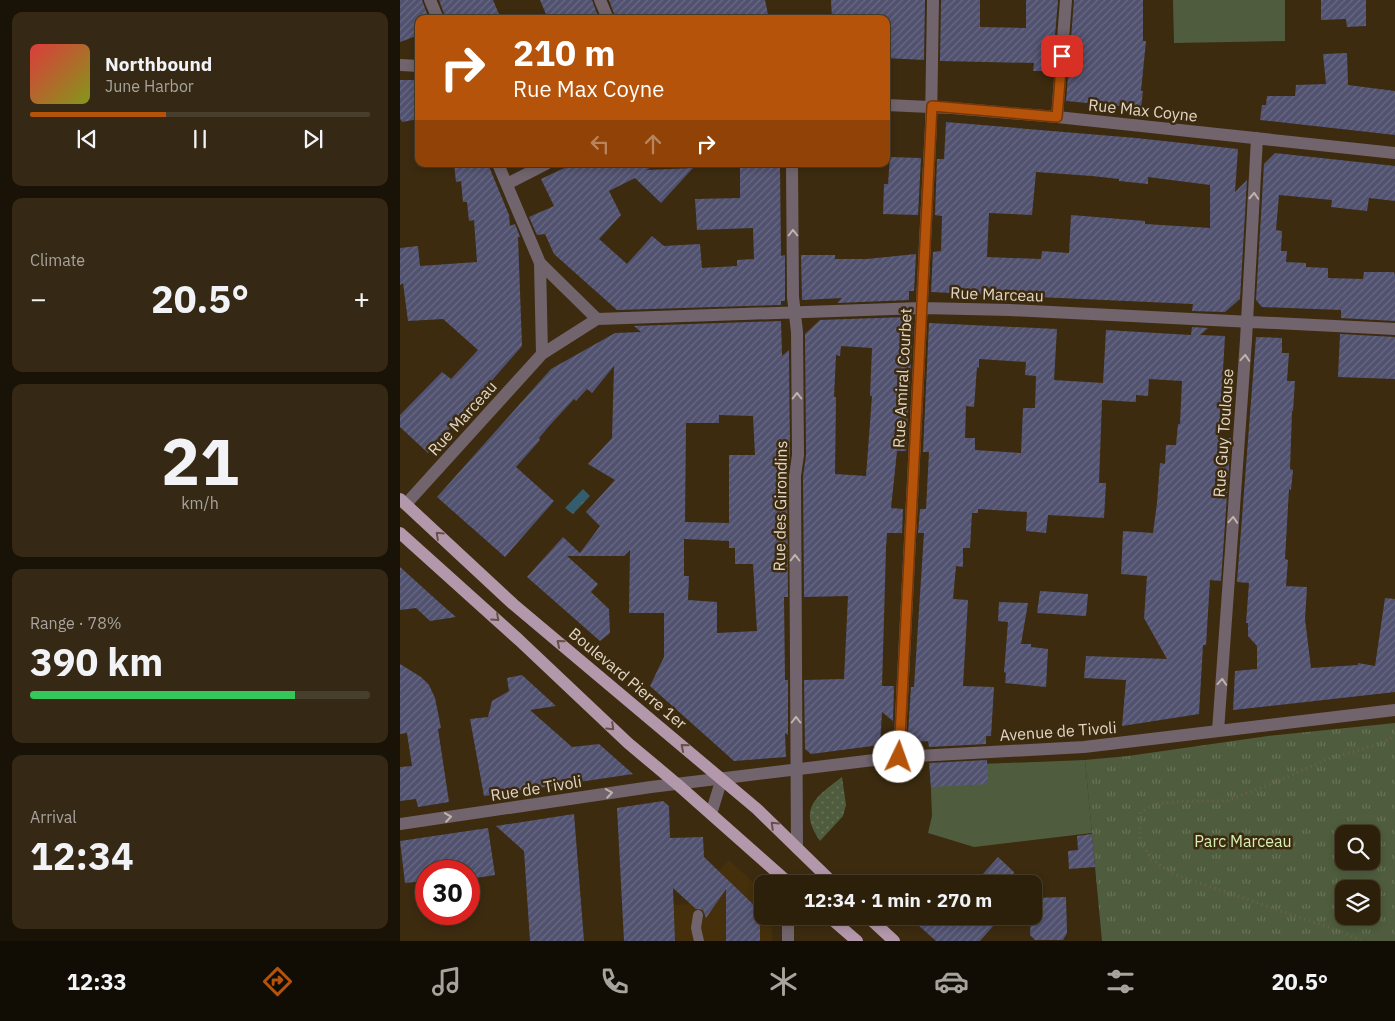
<!DOCTYPE html>
<html lang="en">
<head>
<meta charset="utf-8">
<style>
  body { margin:0; font-family:"IBM Plex Sans",sans-serif; background:#352814; color:#f1f3f6; height:100vh; display:flex; flex-direction:column; font-size:19px; white-space:nowrap }
  * { box-sizing:border-box; margin:0 }
  p { font-size:16px; color:#a7a39d }
  .icon { flex:none; width:28px; height:28px; fill:none; stroke:currentColor; stroke-width:2; stroke-linecap:round; stroke-linejoin:round }
  .map { position:relative; flex:1; overflow:hidden }
  .details { display:flex; flex-direction:column; gap:12px; padding:12px; background:#191206; width:400px }
  .details>* { flex:none }
  .guide { position:absolute; left:15px; top:15px; width:475px; height:152px; border-radius:10px; box-shadow:0 2px 8px #0003,0 0 0 1px #483e2c; background:#b45309; color:#fff; overflow:hidden }
  .buttons { position:absolute; left:935px; top:825px; display:grid; gap:10px }
  .buttons a { display:grid; place-items:center; width:45px; height:45px; border-radius:10px; background:#2d200b; box-shadow:0 2px 8px #0003,0 0 0 1px #483e2c; font-size:25px }
  .speed { position:absolute; left:15px; top:860px; display:flex; gap:10px; font-size:25px; font-weight:700; text-align:center }
  .speed>* { display:grid; place-content:center; width:65px; height:65px; border-radius:50%; background:#2d200b; box-shadow:0 2px 8px #0003,0 0 0 1px #483e2c; line-height:1 }
  .speed .limit { border:8px solid #d22; background:#fff; color:#111 }
  .pin { position:absolute; display:grid; place-items:center; width:42px; height:42px; color:#fff; margin:-21px; border-radius:10px; box-shadow:0 2px 8px #0006 }
  .me { position:absolute; width:55px; margin:-28px; rotate:3deg; stroke-linejoin:round; filter:drop-shadow(0 0 4px #0008) }
  .turn { display:flex; align-items:center; gap:18px; height:105px; padding:0 15px; font-size:22px }
  .turn .icon { width:65px; height:65px; stroke-width:2.5 }
  .turn b { display:block; font-size:35px; line-height:42px }
  .lanes { display:flex; align-items:center; height:48px; padding:0 15px; background:#0003; justify-content:center; gap:25px; direction:ltr }
  .lanes .off { opacity:.35 }
  .big { font-size:38px; font-weight:700; line-height:1.1 }
  .details .widget { flex:1; display:flex; flex-direction:column; justify-content:center; gap:8px; min-width:0; padding:0 18px; border-radius:10px; background:#352814 }
  .details .dial { align-items:center; gap:0 }
  .dial b { font-size:65px; line-height:1 }
  .song { display:flex; align-items:center; gap:15px }
  .cover { width:60px; height:60px; border-radius:8px; background:linear-gradient(135deg,hsl(0 70% 55%),hsl(70 70% 35%)) }
  .played { height:5px; border-radius:2px; background:linear-gradient(90deg,#b45309 40%,#483e2c 40%) }
  .keys { display:flex; justify-content:space-around; direction:ltr }
  .heat { display:flex; justify-content:space-between; align-items:center; font-size:28px; direction:ltr }
  .charge { height:8px; border-radius:4px; background:linear-gradient(90deg,#34c759 78%,#483e2c 0) }
  .trip { position:absolute; left:354px; top:875px; width:288px; height:50px; border-radius:10px; background:#2d200b; box-shadow:0 2px 8px #0003,0 0 0 1px #483e2c; font-weight:700; line-height:50px; text-align:center }
  .dock { display:flex; height:80px; justify-content:space-around; align-items:center; background:#120d04; color:#a7a39d }
  .dock .icon { width:35px; height:35px }
  .dock .selected { color:#b45309 }
  .dock b { font-size:22px; color:#f1f3f6 }
  main { display:flex; flex:1; min-height:0 }
  .map>svg:first-child { display:block }
  .built { fill:#45300b }
  .grass { fill:url(#grass-dots) }
  .park { fill:url(#park-tufts); fill-rule:evenodd }
  .garden { fill:#4f5d3e }
  .water { fill:url(#water-ripples) }
  .building { fill:url(#building-hatch); fill-rule:evenodd }
  .lines { fill:none; stroke-linecap:round; stroke-linejoin:round }
  .path { stroke:#706148; stroke-width:3; stroke-dasharray:1 4; stroke-linecap:butt }
  .service { stroke:#71646d; stroke-width:10 }
  .minor { stroke:#71646d; stroke-width:12 }
  .tertiary { stroke:#71646d; stroke-width:12 }
  .primary { stroke:#b397ab; stroke-width:12 }
  .oneway { stroke:#bfb4ab }
  .oneway2 { stroke:#665146 }
  .route-casing { stroke:#753606; stroke-width:12 }
  .route { stroke:#b45309; stroke-width:9 }
  .labels { text-anchor:middle; stroke-width:5; stroke-linejoin:round; paint-order:stroke }
  .street-label { font-size:16px; fill:#e1d6c6; stroke:#3c2b0f }
  .park-label { font-size:16px; fill:#d5efb4; stroke:#3c2b0f }
</style>
</head>
<body>
<main>
<section class="details">
<div class="widget">
<div class="song"><i class="cover"></i><div><b>Northbound</b><p>June Harbor</p></div></div>
<div class="played"></div>
<div class="keys"><svg class="icon" aria-label="previous" viewBox="0 0 24 24"><path d="M18 5L8 12l10 7zM5 5v14"/></svg><svg class="icon" aria-label="pause" viewBox="0 0 24 24"><path d="M8 5v14M16 5v14"/></svg><svg class="icon" aria-label="next" viewBox="0 0 24 24"><path d="M6 5l10 7-10 7zM19 5v14"/></svg></div>
</div>
<div class="widget"><p>Climate</p>
<div class="heat"><a>−</a><b class="big">20.5°</b><a>+</a></div>
</div>
<div class="widget dial"><b>21</b><p>km/h</p></div>
<div class="widget"><p>Range · 78%</p><b class="big">390 km</b><div class="charge"></div></div>
<div class="widget"><p>Arrival</p><b class="big">12:34</b></div>
</section>
<div class="map">
<svg width="995" height="941" viewBox="0 0 995 941">
  <defs>
    <pattern id="grass-dots" width="8" height="8" patternUnits="userSpaceOnUse" patternTransform="scale(1.25)"><rect width="8" height="8" fill="#4f5d3e"/><path d="M2 2h.1M6 6h.1" fill="none" stroke="#687458" stroke-width="1.8" stroke-linecap="round"/></pattern>
    <pattern id="park-tufts" width="24" height="20" patternUnits="userSpaceOnUse" patternTransform="scale(1.25)"><rect width="24" height="20" fill="#4f5d3e"/><path d="M3 7l-1-3M5 7V3M7 7l1-3M15 17l-1-3M17 17v-4M19 17l1-3" fill="none" stroke="#687458"/></pattern>
    <pattern id="water-ripples" width="26" height="14" patternUnits="userSpaceOnUse" patternTransform="scale(1.25)"><rect width="26" height="14" fill="#345d6d"/><path d="M2 4q2-2 4 0t4 0M15 11q2-2 4 0t4 0" fill="none" stroke="#517480"/></pattern>
    <pattern id="building-hatch" width="6" height="6" patternUnits="userSpaceOnUse" patternTransform="scale(1.25)"><rect width="6" height="6" fill="#515270"/><path d="M-1 1l2-2M0 6l6-6M5 7l2-2" fill="none" stroke="#6a6a83"/></pattern>
  </defs>
  <rect width="100%" height="100%" fill="#3c2b0f"/>
  <path class="built" d="M329,860L362,890V916H372V941H275L273,905L288,904Z"/>
  <path class="grass" d="M442,777L446,805L443,816L420,841C397,808 417,796 442,777Z"/>
  <path class="park" d="M995,723V941H702L685,760L728,756L868,736ZM944,834H971V861H944ZM944,889H971V916H944Z"/>
  <path class="garden" d="M773,0H885V41L774,43Z
    M685,760L692,833L574,847L528,833L532,816L530,766Z"/>
  <path class="water" d="M183,489L190,496L173,514L165,508Z"/>
  <path class="building" d="M0,0H22L29,19H19V35L0,42Z
    M39,0H93L101,19H46Z
    M140,0H192L199,19H148Z
    M209,0H365L369,19H216Z
    M431,0H525L524,60L486,58V19H432Z
    M541,0H580V27L626,28V0H658L652,71H633L634,63L540,61Z
    M674,0H743V41H746L741,91H743L741,108L666,101Z
    M921,0H966V26L947,27L946,19L921,20Z
    M947,53L948,85L995,91V135L860,120L862,105H866L867,96H895L896,85L926,84L923,54Z
    M0,80H19V119L2,122L0,118Z
    M546,122L736,138L838,149L835,192L847,180L840,299L825,312L792,311L793,304L531,292L533,252L541,251L542,216L535,215L537,159H544ZM636,172L692,176L719,179V181L748,184V177L810,185V228L745,224V221L671,215L669,253L642,251L641,259L587,257L589,213L632,215Z
    M875,153L995,166V201L969,198L967,211L931,207L932,200L879,195L876,230L882,231L881,251H887L886,262L906,263V267L928,268V278L963,279L964,272H994L995,276V321L941,318V310L862,307L856,300L864,164Z
    M490,157L521,158L518,215L483,214L484,184H488Z
    M54,164H88L109,215L110,226L115,224L120,237H118L122,346L28,453L0,427V415L42,372L51,379L78,350L43,319L8,321L3,283L0,285V248L18,246L20,266L77,262L74,220L69,221L67,202H63L61,181L56,182Z
    M173,164H258L246,170L293,168L261,203L235,178L209,191L221,215L199,239L227,264L252,236L264,246L300,244L302,268L337,266V260L354,259L353,228L297,230L295,199L340,198V167L380,166L381,256L385,255V301H381V305L217,310L154,254L145,234L137,235L129,217L154,206L141,179Z
    M516,254L514,291H509V300L437,303L442,298L402,300L401,255H435V259H467Z
    M508,317V322L513,323L506,451H497L491,508L503,509L502,533H487L486,548L482,686H494L493,721L482,712L480,745L411,754L405,749L404,680L444,679L448,596L404,597L403,477L406,455L405,334L420,320ZM441,346L472,348L470,396H472L466,476L435,474L436,397H434L436,355L440,356Z
    M381,321L382,356L389,350L390,454L387,476L388,597H384L385,680H388V735L385,733L386,757L334,761L250,686L264,657V613H229L230,550L224,556H167L198,584L191,592L209,609L210,633L200,641L127,577L163,537L180,553L200,526L186,512L215,480L188,464L212,438L214,366L192,393L187,389L176,401L174,399L150,425L139,438L140,440L116,467L154,501L105,557L37,497L151,369L215,333L241,332L234,326ZM319,415L353,416L355,455H329V523L285,522L286,423H319ZM284,539L329,541V548H335V564H353L357,631L317,633V602L288,600L289,576H284Z
    M529,323L657,329L654,380L703,383L706,330L791,335L792,327L808,328L800,335L825,336L819,438H831L821,581L810,580L806,645H803L799,714L722,726L726,680L684,678L686,656L767,659L744,618L747,576L721,574L723,531L753,533L757,503L760,463L765,464L766,445H776L778,424H780L782,381L749,379L748,396L736,395V402L702,400L699,483H706L704,518L648,515L646,533L626,531L627,512L578,509V513H572L570,548H563V567L556,566L553,599L568,600L563,686L594,687L591,736H586V744L529,747L528,741L516,742L508,734L511,687H514L524,533H518L520,509H526L529,452H523ZM579,359L626,362L625,375L636,376L635,408H623L621,453L575,450V438H565L566,406L574,407L577,367L579,368Z
    M940,334L995,337V379L938,377Z
    M856,337L882,338V353H889L887,381H895L893,411H892L890,469L893,470L891,490L889,489L885,559L888,560L886,586L907,587L905,619L911,668L958,665V663L975,666L985,598L995,599V692L833,710L835,671L857,669V646L848,636V623H846L849,583L837,582Z
    M0,567L41,604L56,617L30,621L16,608L0,610Z
    M640,591L688,594L686,616L637,613Z
    M599,602L628,603L621,644H631V647L648,649L646,687L605,683L606,673L604,672L608,622L598,621Z
    M0,664L21,677L29,685L35,698L41,728L38,729L49,802L18,807L16,799L0,801V767L12,766L7,733L0,734Z
    M122,675L156,706L130,710L172,747L199,744L233,774L84,796L70,719L88,717L92,701L109,691L107,678Z
    M587,760L588,784L531,787L529,763Z
    M263,801L269,806L270,838L303,837L304,857L357,908L360,918V941H326V889L306,918L303,910L296,909L273,888L275,941H224L217,808Z
    M174,814L184,941H130L124,851L96,826Z
    M88,828L95,875L69,879V871H26V881L5,883L0,841Z
    M692,834L695,867L669,869L668,851L678,850L677,836Z
    M598,857L614,872L612,884H574Z
    M666,897L667,933L663,940H635L630,935L632,898Z
    M508,916H602L580,941H536Z"/>
  <g class="lines">
    <path class="path" d="M961,941L948,934L773,874L753,860L740,842L741,812L755,804L786,801H826L866,786L928,759L976,745L995,736"/>
    <path class="service" d="M298,915L296,928L299,941"/>
    <path class="minor" d="M30,0L38,19
      M200,0L208,19
      M0,65L19,66
      M486,105L552,108L657,117L995,153
      M657,117L666,0
      M98,164L140,263
      M392,164L393,297L397,332L398,455L395,476L397,848
      M107,184L146,164
      M197,319L522,308L610,310L995,329
      M6,504L142,354L197,319L140,263L142,354
      M818,731L846,340L857,138
      M499,757L531,124L533,0
      M388,941V916"/>
    <path class="tertiary" d="M311,814L322,778
      M0,824L251,787L499,757L684,747L995,710"/>
    <path class="primary" d="M0,499L113,604L357,809L434,884
      M0,533L119,640L228,743L277,784L390,884
      M428,916L457,941
      M467,916L494,941"/>
  </g>
  <defs><path id="oneway-chevron" d="M-2-3.5L2.5 0L-2 3.5" fill="none" stroke-width="1.6" stroke-linecap="round" stroke-linejoin="round" transform="scale(1.25)"/></defs>
  <g class="oneway">
    <use href="#oneway-chevron" transform="translate(854 196) rotate(-87)"/>
    <use href="#oneway-chevron" transform="translate(393 233) rotate(-90)"/>
    <use href="#oneway-chevron" transform="translate(845 358) rotate(-86)"/>
    <use href="#oneway-chevron" transform="translate(397 396) rotate(-90)"/>
    <use href="#oneway-chevron" transform="translate(833 520) rotate(-86)"/>
    <use href="#oneway-chevron" transform="translate(395 558) rotate(-90)"/>
    <use href="#oneway-chevron" transform="translate(822 682) rotate(-86)"/>
    <use href="#oneway-chevron" transform="translate(396 720) rotate(-90)"/>
    <use href="#oneway-chevron" transform="translate(209 793) rotate(-9)"/>
    <use href="#oneway-chevron" transform="translate(48 817) rotate(-8)"/>
  </g>
  <g class="oneway2">
    <use href="#oneway-chevron" transform="translate(39 535) rotate(-137)"/>
    <use href="#oneway-chevron" transform="translate(96 618) rotate(42)"/>
    <use href="#oneway-chevron" transform="translate(160 643) rotate(-140)"/>
    <use href="#oneway-chevron" transform="translate(211 727) rotate(44)"/>
    <use href="#oneway-chevron" transform="translate(284 747) rotate(-140)"/>
    <use href="#oneway-chevron" transform="translate(374 825) rotate(-136)"/>
  </g>
  <g class="lines">
    <g class="route-casing">
      <path id="route" d="M499,757L532,106L657,117L662,56"/>
    </g>
    <use href="#route" class="route"/>
  </g>
  <g class="labels">
    <g class="street-label">
      <text transform="translate(743 110) rotate(6)" y="6">Rue Max Coyne</text>
      <text transform="translate(597 294) rotate(2)" y="6">Rue Marceau</text>
      <text transform="translate(502 378) rotate(-87)" y="6">Rue Amiral Courbet</text>
      <text transform="translate(62 418) rotate(-48)" y="6">Rue Marceau</text>
      <text transform="translate(823 433) rotate(-86)" y="6">Rue Guy Toulouse</text>
      <text transform="translate(380 506) rotate(-89)" y="6">Rue des Girondins</text>
      <text transform="translate(228 678) rotate(40)" y="6">Boulevard Pierre 1er</text>
      <text transform="translate(658 731) rotate(-4)" y="6">Avenue de Tivoli</text>
      <text transform="translate(136 788) rotate(-9)" y="6">Rue de Tivoli</text>
    </g>
    <g class="park-label">
      <text x="843" y="847">Parc Marceau</text>
    </g>
  </g>
</svg>
<div class="buttons">
<a><svg class="icon" aria-label="search" viewBox="0 0 24 24"><circle cx="10" cy="10" r="6"/><path d="M15 15l6 6"/></svg></a>
<a><svg class="icon" aria-label="layers" viewBox="0 0 24 24"><path d="M12 4l9 5-9 5-9-5zM3 14l9 5 9-5"/></svg></a>
</div>
<div class="speed"><div class="limit">30</div></div>
<div class="pin" style="left:662px;top:56px;background:#d93025"><svg class="icon" aria-label="arrive" viewBox="0 0 24 24"><path d="M6 21V4h12l-3 4 3 4H6"/></svg></div>
<svg class="me" style="left:499px;top:757px" viewBox="-20 -20 40 40"><circle r="19" fill="#fff"/><path d="M0-13L10 11 0 6-10 11z" fill="#b45309"/></svg>
<div class="trip">12:34 · 1 min · 270 m</div>
<div class="guide">
<div class="turn"><svg class="icon" aria-label="right" viewBox="0 0 24 24"><path d="M7 20v-9h11M14 6l5 5-5 5"/></svg><div><b>210 m</b>Rue Max Coyne</div></div>
<div class="lanes"><svg class="icon off" aria-label="left" viewBox="0 0 24 24"><path d="M17 20v-9H6M10 6l-5 5 5 5"/></svg><svg class="icon off" aria-label="ahead" viewBox="0 0 24 24"><path d="M12 20V5M6 11l6-6 6 6"/></svg><svg class="icon" aria-label="right" viewBox="0 0 24 24"><path d="M7 20v-9h11M14 6l5 5-5 5"/></svg></div>
</div>
</div>
</main>
<nav class="dock">
<b>12:33</b>
<svg class="icon selected" aria-label="directions" viewBox="0 0 24 24"><path d="M12 3l9 9-9 9-9-9zM9 14v-3h6M13 9l2 2-2 2"/></svg>
<svg class="icon" aria-label="music" viewBox="0 0 24 24"><path d="M9 18V5l10-2v13"/><circle cx="6" cy="18" r="3"/><circle cx="16" cy="16" r="3"/></svg>
<svg class="icon" aria-label="phone" viewBox="0 0 24 24"><path d="M5 4h4l2 5-3 2q2 4 5 5l2-3 5 2v4C11 20 4 13 5 4z"/></svg>
<svg class="icon" aria-label="climate" viewBox="0 0 24 24"><path d="M12 3v18M4 7l16 10M4 17L20 7"/></svg>
<svg class="icon" aria-label="car" viewBox="0 0 24 24"><path d="M5 17H2v-5l4-1 3-4h7l3 4 3 1v5h-3M9 17h6M6 11h13"/><circle cx="7" cy="17" r="2"/><circle cx="17" cy="17" r="2"/></svg>
<svg class="icon" aria-label="filters" viewBox="0 0 24 24"><path d="M4 7h16M4 17h16"/><circle cx="9" cy="7" r="2"/><circle cx="15" cy="17" r="2"/></svg>
<b>20.5°</b>
</nav>
</body>
</html>
